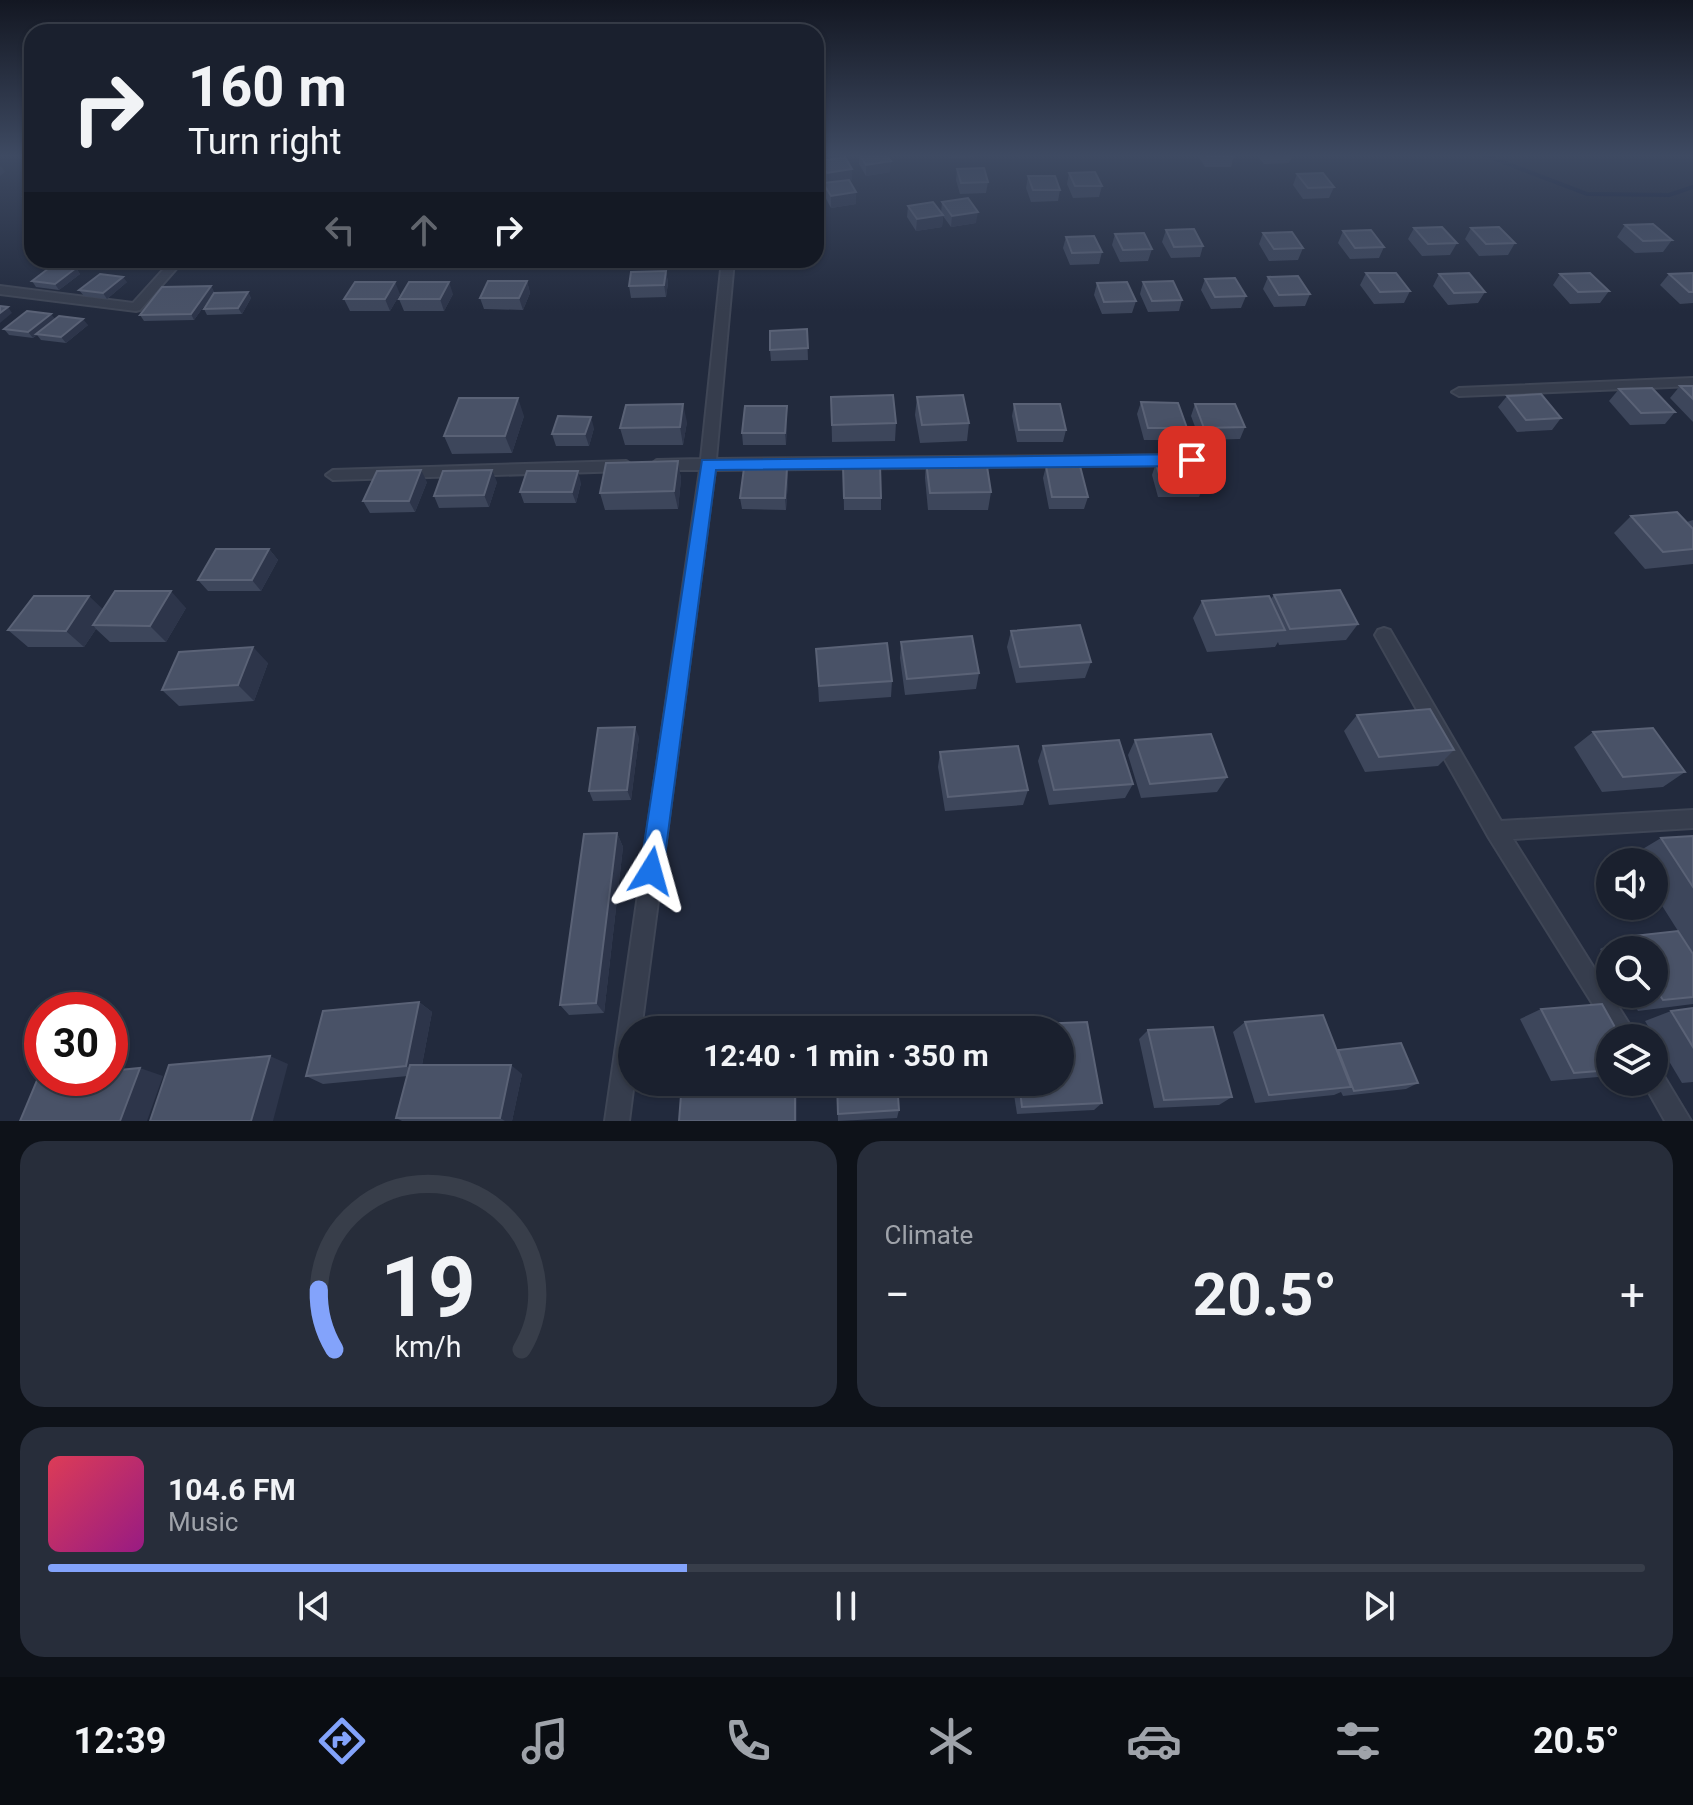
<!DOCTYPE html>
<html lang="en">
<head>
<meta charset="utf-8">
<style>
  body { margin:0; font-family:Roboto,sans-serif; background:#272d3a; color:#f1f3f6; height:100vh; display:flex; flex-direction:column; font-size:30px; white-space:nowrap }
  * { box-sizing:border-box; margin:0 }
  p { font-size:26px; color:#9fa3aa }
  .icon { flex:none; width:44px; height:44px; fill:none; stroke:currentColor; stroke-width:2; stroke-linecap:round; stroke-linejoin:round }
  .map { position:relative; height:1121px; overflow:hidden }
  .details { display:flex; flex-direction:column; gap:20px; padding:20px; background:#0e1219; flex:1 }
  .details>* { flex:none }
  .top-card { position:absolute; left:24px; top:24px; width:800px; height:244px; border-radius:24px; box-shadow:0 2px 6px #0004,0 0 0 2px #383e4a; background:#1a202e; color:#f1f3f6; overflow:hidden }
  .tools { position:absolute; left:1596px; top:848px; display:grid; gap:16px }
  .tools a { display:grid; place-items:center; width:72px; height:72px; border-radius:50%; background:#1a202e; box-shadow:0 2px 6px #0004,0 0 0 2px #383e4a; font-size:40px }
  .speed { position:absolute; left:24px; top:992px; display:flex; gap:16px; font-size:40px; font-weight:700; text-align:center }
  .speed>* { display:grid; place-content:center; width:104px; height:104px; border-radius:50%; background:#1a202e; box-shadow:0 2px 6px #0004,0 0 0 2px #383e4a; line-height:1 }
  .speed .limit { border:12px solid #d22; background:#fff; color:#111 }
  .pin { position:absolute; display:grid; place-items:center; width:68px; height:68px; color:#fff; margin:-34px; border-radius:16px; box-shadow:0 4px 12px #0006 }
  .me { position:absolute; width:88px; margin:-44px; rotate:8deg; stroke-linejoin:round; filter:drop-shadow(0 0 6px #0008) }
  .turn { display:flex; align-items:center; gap:28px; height:168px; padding:0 32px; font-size:36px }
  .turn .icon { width:104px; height:104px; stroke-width:2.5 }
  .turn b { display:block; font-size:56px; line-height:68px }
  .lanes { display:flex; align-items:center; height:76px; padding:0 32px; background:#0003; justify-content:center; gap:40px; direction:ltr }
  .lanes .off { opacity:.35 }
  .big { font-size:60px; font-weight:700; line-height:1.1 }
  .details .widget { flex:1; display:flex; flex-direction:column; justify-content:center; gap:12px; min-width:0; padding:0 28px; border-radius:24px; background:#272d3a }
  .details .dial { align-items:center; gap:0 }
  .dial svg { height:208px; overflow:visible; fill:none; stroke:#383e4a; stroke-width:7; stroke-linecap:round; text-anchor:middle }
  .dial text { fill:#f1f3f6; stroke:none }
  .song { display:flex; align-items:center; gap:24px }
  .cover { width:96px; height:96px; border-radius:12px; background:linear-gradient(135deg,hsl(350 70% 55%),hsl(310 70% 35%)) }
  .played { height:8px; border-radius:4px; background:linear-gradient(90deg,#83a3fb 40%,#383e4a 40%) }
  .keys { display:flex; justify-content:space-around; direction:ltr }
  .heat { display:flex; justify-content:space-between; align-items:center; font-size:44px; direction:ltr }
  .details .tiles { flex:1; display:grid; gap:20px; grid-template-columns:1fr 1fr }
  .widget:last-child { grid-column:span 2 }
  .trip { position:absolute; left:618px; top:1016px; width:456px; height:80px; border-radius:40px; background:#1a202e; box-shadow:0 2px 6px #0004,0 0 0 2px #383e4a; font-weight:700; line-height:80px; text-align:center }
  .dock { display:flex; height:128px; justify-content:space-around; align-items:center; background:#0a0d12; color:#9fa3aa }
  .dock .icon { width:56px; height:56px }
  .dock .current { color:#83a3fb }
  .dock b { font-size:36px; color:#f1f3f6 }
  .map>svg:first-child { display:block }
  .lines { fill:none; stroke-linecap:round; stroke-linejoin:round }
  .stream { stroke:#15203b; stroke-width:4 }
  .minor-casing { stroke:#3f4656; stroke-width:4 }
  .minor { fill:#363d4d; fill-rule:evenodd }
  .wall { fill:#3d465b }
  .shaded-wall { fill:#2d354a }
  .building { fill:#495267; stroke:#5a6276; stroke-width:2 }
  .route { fill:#1a73e8; stroke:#114b97; stroke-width:2 }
</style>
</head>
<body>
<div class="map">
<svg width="1693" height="1121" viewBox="0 0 1693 1121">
  <rect width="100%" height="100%" fill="#222a3d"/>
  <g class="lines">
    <path class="stream" d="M1482,154L1587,194L1669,195L1693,187"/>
    <g class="minor-casing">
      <path id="minor" d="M172,260H184L140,310L136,311L0,294V286L133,303Z
        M722,260H734L716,459L1192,455L1199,460L1192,465L715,470L641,1030H632V1082H634L629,1121H605L700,470H657L650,465L657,460L701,459Z
        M1693,378V386L1459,396L1452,392L1459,388Z
        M626,461L633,466L626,471L333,480L326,475L333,470Z
        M1384,628L1390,630L1501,821L1693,810V828L1513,839L1638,1038H1614L1489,838L1375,635L1378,630Z
        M1654,1069L1662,1073L1691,1121H1665L1643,1082H1654Z"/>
    </g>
    <use href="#minor" class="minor"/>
  </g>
  <path class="wall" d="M859,154L890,172L866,176L859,164Z
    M950,154H977L976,157L951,158Z
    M1197,154H1233L1234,156L1231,167H1205Z
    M1256,154H1293L1289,163L1264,164Z
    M1357,154H1386L1385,156L1360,157Z
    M820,161L852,169V180L849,181L856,192V204L831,208L824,195L823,183H827L821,172Z
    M957,169L988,182L986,193L960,194L956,180Z
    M1069,173L1102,186L1099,197L1073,198L1067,184Z
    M1297,174L1334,187L1329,198L1303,199L1293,185Z
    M1028,176L1060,190L1058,201L1031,202L1026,188Z
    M32,189V202H28L24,196Z
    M942,202L976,223L951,227L943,216L942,227L916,231L907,217L908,206L941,213Z
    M1625,225L1672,240L1663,252L1635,253L1617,237Z
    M1414,228L1457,243L1450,255L1422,256L1408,239Z
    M1471,228L1515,243L1508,255L1479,256L1465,239Z
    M1166,230L1203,246L1200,257L1171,258L1162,242Z
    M1343,231L1384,247L1379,258L1350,259L1338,243Z
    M1263,233L1303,248L1298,260L1269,261L1259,244Z
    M1115,234L1152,249L1148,261L1120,262L1112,245Z
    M1066,237L1102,252L1099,264L1070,265L1063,248Z
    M76,268L80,274L59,290L36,287L32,281Z
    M666,271L668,283L666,297L631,298L629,286Z
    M1366,273L1410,291L1404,303L1374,304L1360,285Z
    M1693,273V303L1680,304L1660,285L1669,274Z
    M1439,274L1485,292L1478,303L1448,305L1433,286Z
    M1560,274L1609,291L1600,303L1570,304L1553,285Z
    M1268,277L1310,294L1305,306L1274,307L1263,289Z
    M1205,279L1246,296L1241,308L1211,309L1201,290Z
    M527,281L530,293L523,310L484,309L480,298Z
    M127,282L107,299L84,296L79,290Z
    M1143,282L1182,300L1179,311L1148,312L1140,294Z
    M1097,283L1136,301L1132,313L1102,314L1094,295Z
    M211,286L214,292L194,320L144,321L140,315Z
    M248,292L251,298L242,314L207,315L204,309Z
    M400,294L390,311H350L344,299Z
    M453,294L444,311H404L399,299Z
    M55,319L88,325L66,343L41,340L37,335L33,338L9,335L4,329Z
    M807,329L808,360L771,361L770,350Z
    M1680,386H1693V422L1670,398Z
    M1619,389L1675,412L1665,424L1630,425L1609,401Z
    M1507,396L1561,418L1552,430L1517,432L1498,407Z
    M831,397L896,423L895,441L832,442Z
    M917,397L969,423L967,441L920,443L915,415Z
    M1141,402L1187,428L1182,440H1144L1137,414Z
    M1014,404L1066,430L1063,442H1017L1012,416Z
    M1195,404L1245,427L1240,439L1200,440L1191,416Z
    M524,416L512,453L452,454L444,436Z
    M787,418L786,445H743L742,433Z
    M687,422L683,445H625L620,428Z
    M594,428L589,446H556L552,434Z
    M678,461L681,479L678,509L605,510L600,493Z
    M926,461L991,492L988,510H928L925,478Z
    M1156,463L1204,485L1199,497H1158L1152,475Z
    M843,466L881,498V510H844Z
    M1046,466L1088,497L1084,509H1049L1043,478Z
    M787,468L788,480L786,510L742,509L740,498Z
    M427,482L415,512L370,513L363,501Z
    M497,482L489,507L439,508L434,496Z
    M581,483L576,503H524L520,492Z
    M1631,516L1687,522L1693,520V564L1645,569L1614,533Z
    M269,549L278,560L261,591H208L198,580Z
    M1274,595L1358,624L1346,640L1279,645L1278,642L1275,647L1207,652L1193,618L1202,601L1270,600Z
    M186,608L166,642H110L96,629L84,647H28L8,630L103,610Z
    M1011,631L1091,662L1085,678L1016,683L1007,647Z
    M901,642L979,673L976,689L905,695L900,658Z
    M816,649L892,681L891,697L819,702Z
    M268,663L254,701L179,706L162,690Z
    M1357,715L1454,750L1438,766L1365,772L1344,731Z
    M1593,732L1685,772L1663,787L1602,792L1574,747Z
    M639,737L631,800L593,801L589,791Z
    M1135,740L1227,777L1217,792L1141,798L1128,755Z
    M1043,746L1133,784L1125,798L1049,805L1038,761Z
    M940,752L1028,790L1023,805L945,811L938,767Z
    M617,833L623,847L604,1013L569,1015L560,1005Z
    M1693,836V1004L1638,1011L1628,994H1654V950H1610V965L1600,949L1624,937L1678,931L1654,893V862H1635L1631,856L1661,838Z
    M419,1002L432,1012L422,1065L522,1074L512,1121H402L396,1118L408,1076L323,1084L306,1076Z
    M1693,1008V1082L1682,1083L1645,1021L1671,1011Z
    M1541,1009L1610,1038V1076L1551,1081L1520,1019Z
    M1087,1022L1102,1103L1094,1110L1017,1114L1012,1082H1060V1030H1008L1011,1025Z
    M1245,1022L1337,1051L1418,1083L1406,1089L1343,1096L1341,1092L1334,1095L1255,1103L1233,1032Z
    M1148,1030L1232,1097L1219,1105L1154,1108L1139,1039Z
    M837,1082L899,1110L897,1118L838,1121Z"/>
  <path class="shaded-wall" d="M891,161L890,172L866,176V165Z
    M1,166L5,172L0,176V167Z
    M852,169V180L828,184L827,173Z
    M856,192V204L831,208V196Z
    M824,198V210L816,211V200Z
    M978,212L976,223L951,227L952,216Z
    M943,215L942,227L916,231L917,219Z
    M76,268L80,274L59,290L55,284Z
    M666,271L668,283L666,297L664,285Z
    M123,277L127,282L107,299L103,293Z
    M527,281L530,293L523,310L519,298Z
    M395,282L400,294L390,311L385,299Z
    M449,282L453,294L444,311L440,299Z
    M211,286L214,292L194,320L191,314Z
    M248,292L251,298L242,314L238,308Z
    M8,307L12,313L0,323V313Z
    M51,314L56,320L33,338L28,332Z
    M83,319L88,325L66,343L61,337Z
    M518,398L524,416L512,453L505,436Z
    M683,404L687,422L683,445L680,427Z
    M787,406V418L786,445L785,433Z
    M591,417L594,428L589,446L585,434Z
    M678,461L681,479L678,509L674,491Z
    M787,468L788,480L786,510L785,498Z
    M421,470L427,482L415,512L409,501Z
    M492,470L497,482L489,507L484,495Z
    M578,471L581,483L576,503L572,492Z
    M269,549L278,560L261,591L252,580Z
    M171,591L186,608L166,642L150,626Z
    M89,596L107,613L93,625L96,629L84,647L66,631Z
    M253,647L268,663L254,701L238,685Z
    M635,727L639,737L631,800L627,790Z
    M617,833L623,847L604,1013L596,1003Z
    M419,1002L432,1012L420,1075L406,1066Z
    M270,1056L288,1064L273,1121H251Z
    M511,1065L522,1074L512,1121H505L500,1118Z
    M140,1068L163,1076L147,1121H120Z
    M795,1082H797V1121H795Z"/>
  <path class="building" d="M859,154H885L891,161L866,165Z
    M1207,154H1233L1234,156H1208Z
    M845,157L852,169L827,173L820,161Z
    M984,168L988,182L961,183L957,169Z
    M1095,172L1102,186H1075L1069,173Z
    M1323,173L1334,187L1308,188L1297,174Z
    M1028,176H1055L1060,190H1033Z
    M849,180L856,192L831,196L823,183Z
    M816,186H817L824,198L816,200Z
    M32,189V196H24Z
    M968,198L978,212L952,216L942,202Z
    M933,202L943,215L917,219L908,206Z
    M1653,224L1672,240L1643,241L1625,225Z
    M1442,227L1457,243L1428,244L1414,228Z
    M1499,227L1515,243L1486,244L1471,228Z
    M1194,229L1203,246L1174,247L1166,230Z
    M1371,230L1384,247L1355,248L1343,231Z
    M1292,232L1303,248L1274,249L1263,233Z
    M1144,233L1152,249L1123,250L1115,234Z
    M1094,236L1102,252L1072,253L1066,237Z
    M53,265L76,268L55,284L32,281Z
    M666,271L664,285L629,286L631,272Z
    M1366,273H1396L1410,291L1380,292Z
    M1469,273L1485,292L1454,293L1439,274Z
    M1590,273L1609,291L1578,292L1560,274Z
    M1693,273V292H1689L1669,274Z
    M100,274L123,277L103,293L79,290Z
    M1298,276L1310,294L1279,295L1268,277Z
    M1235,278L1246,296L1215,297L1205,279Z
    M488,281H527L519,298H480Z
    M1173,281L1182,300L1152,301L1143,282Z
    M355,282H395L385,299H344Z
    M409,282H449L440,299H399Z
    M1127,282L1136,301L1104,302L1097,283Z
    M211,286L191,314L140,315L162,287Z
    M248,292L238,308L204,309L214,293Z
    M0,306L8,307L0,313Z
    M27,311L51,314L28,332L4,329Z
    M59,316L83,319L61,337L36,334Z
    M807,329L808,348L770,350V331Z
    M1680,386H1693V399Z
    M1652,388L1675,412L1641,413L1619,389Z
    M1541,394L1561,418L1526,420L1507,396Z
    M893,395L896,423L832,425L831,397Z
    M963,395L969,423L922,425L917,397Z
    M459,398H518L505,436H444Z
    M1141,402L1178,403L1187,428H1148Z
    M683,404L680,427L620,428L626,405Z
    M1014,404H1060L1066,430H1019Z
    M1195,404H1235L1245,427L1204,428Z
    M745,406H787L785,433H742Z
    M558,416L591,417L585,434H552Z
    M986,460L991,492L930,493L926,461Z
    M678,461L674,491L600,493L606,463Z
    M1156,463L1197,464L1204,485H1162Z
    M880,465L881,498H844L843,466Z
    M1046,466H1080L1088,497H1052Z
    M744,468H787L785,498H740Z
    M421,470L409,501H363L377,471Z
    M492,470L484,495L434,496L443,471Z
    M527,471H578L572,492H520Z
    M1677,512L1693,529V549L1663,552L1631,516Z
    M216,549H269L252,580H198Z
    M1340,590L1358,624L1290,629L1274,595Z
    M115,591H171L150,626L93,625Z
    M34,596H89L66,631L8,630Z
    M1269,596L1285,630L1216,635L1202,601Z
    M1080,625L1091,662L1020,667L1011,631Z
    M972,636L979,673L907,679L901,642Z
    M887,643L892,681L819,686L816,649Z
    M253,647L238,685L162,690L179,652Z
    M1430,709L1454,750L1379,757L1357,715Z
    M635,727L627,790L589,791L598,728Z
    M1653,728L1685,772L1623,777L1593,732Z
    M1211,734L1227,777L1150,784L1135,740Z
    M1119,740L1133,784L1054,790L1043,746Z
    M1018,746L1028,790L948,797L940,752Z
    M617,833L596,1003L560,1005L584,834Z
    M1693,836V887L1661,838Z
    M1678,931L1693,954V997L1663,1000L1654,986V950H1631L1624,937Z
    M419,1002L406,1066L306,1076L323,1011Z
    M1602,1004L1621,1038H1610V1070L1574,1073L1541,1009Z
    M1693,1008V1047L1671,1011Z
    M1323,1015L1351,1087L1269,1095L1245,1022Z
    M1087,1022L1102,1103L1022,1107L1019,1082H1060V1030H1012L1011,1025Z
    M1213,1027L1232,1097L1164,1100L1148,1030Z
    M1401,1043L1418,1083L1354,1091L1338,1050Z
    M270,1056L251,1121H150L169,1065Z
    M410,1065H511L500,1118H396Z
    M140,1068L120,1121H20L38,1078H110V1071Z
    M682,1082H795V1121H679Z
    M837,1082H897L899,1110L838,1114Z"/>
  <linearGradient id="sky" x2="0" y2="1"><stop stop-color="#131722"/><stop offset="0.5" stop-color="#3e4a62"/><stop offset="1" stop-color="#3e4a62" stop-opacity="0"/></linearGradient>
  <rect width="1693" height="311" fill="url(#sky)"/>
  <path class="route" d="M1192,454L1200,460L1192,466L716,470L663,871L660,879L651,882L643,879L640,871L702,460Z"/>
</svg>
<div class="tools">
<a><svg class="icon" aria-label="sound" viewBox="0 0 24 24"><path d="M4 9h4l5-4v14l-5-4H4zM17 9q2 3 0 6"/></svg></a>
<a><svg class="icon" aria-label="search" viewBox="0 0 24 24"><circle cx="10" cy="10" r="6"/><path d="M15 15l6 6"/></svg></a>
<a><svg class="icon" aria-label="layers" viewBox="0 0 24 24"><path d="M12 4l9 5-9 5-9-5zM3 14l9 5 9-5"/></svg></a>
</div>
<div class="speed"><div class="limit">30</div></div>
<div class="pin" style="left:1192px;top:460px;background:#d93025"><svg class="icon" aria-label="arrive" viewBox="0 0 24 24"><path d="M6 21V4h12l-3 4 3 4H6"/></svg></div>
<svg class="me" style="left:651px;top:871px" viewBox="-20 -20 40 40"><path d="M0-17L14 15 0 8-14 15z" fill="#1a73e8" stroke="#fff" stroke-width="4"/></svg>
<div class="trip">12:40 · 1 min · 350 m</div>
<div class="top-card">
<div class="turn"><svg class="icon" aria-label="right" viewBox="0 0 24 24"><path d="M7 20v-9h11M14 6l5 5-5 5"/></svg><div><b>160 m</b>Turn right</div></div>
<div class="lanes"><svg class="icon off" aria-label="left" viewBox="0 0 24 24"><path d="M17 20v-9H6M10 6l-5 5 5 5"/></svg><svg class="icon off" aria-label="ahead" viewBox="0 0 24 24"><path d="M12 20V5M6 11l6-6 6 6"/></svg><svg class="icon" aria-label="right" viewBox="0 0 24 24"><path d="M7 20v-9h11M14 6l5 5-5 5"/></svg></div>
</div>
</div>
<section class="details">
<div class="tiles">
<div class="widget dial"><svg viewBox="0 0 100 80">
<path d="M14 69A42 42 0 1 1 86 69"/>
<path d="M14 69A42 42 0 0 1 8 46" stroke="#83a3fb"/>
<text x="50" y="56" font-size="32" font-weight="700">19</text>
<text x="50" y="72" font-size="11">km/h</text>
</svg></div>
<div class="widget"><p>Climate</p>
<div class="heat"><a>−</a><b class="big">20.5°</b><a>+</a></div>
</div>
<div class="widget">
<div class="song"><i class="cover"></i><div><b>104.6 FM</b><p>Music</p></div></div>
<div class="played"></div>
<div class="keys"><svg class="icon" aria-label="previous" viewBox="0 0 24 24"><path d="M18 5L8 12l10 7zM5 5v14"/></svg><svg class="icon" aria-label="pause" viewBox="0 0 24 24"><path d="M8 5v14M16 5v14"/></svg><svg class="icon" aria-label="next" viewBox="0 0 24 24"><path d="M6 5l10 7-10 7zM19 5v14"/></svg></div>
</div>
</div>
</section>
<nav class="dock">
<b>12:39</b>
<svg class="icon current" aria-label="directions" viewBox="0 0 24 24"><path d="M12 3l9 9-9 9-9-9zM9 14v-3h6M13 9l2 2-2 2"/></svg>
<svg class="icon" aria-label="music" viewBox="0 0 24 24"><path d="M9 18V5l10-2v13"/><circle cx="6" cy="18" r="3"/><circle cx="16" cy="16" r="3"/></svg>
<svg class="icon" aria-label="phone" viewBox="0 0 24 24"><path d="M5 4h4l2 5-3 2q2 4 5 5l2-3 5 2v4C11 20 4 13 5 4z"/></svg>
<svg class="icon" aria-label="climate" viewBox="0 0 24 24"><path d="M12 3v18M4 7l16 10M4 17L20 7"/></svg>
<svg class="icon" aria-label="car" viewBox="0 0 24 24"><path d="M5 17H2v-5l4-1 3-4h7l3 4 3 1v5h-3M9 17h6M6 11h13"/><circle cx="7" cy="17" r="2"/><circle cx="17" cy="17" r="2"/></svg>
<svg class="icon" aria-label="filters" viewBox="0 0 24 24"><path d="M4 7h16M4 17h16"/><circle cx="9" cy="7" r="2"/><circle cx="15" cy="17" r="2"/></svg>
<b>20.5°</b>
</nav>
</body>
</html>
